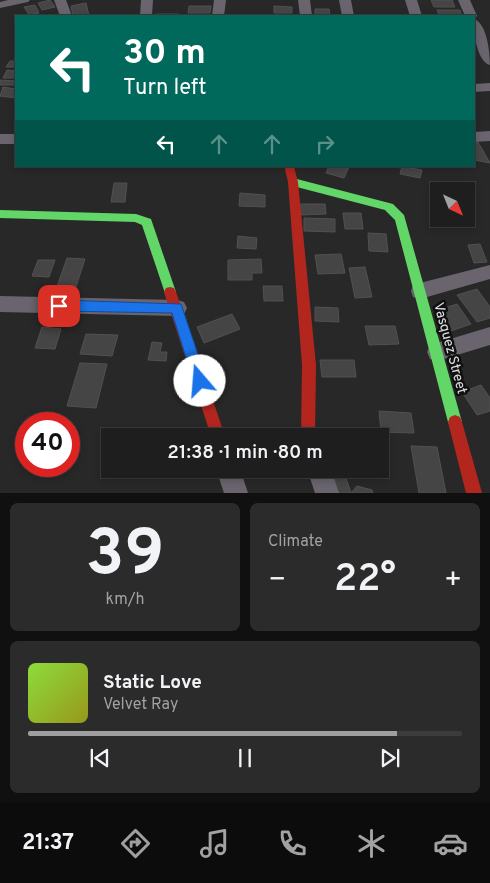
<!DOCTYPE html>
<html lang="en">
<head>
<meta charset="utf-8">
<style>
  body { margin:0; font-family:Overpass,sans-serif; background:#2b2b2b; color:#f1f3f6; height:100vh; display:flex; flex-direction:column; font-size:19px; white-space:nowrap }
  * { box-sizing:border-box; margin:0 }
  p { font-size:16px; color:#a1a2a4 }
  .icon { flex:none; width:28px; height:28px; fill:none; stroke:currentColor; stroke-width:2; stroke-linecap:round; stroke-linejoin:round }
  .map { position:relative; height:493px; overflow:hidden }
  .sheet { display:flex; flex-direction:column; gap:10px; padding:10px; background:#101010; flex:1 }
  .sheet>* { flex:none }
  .hud { position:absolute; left:15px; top:15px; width:460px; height:152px; border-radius:0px; box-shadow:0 2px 8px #0003,0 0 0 1px #3c3c3c; background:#00695c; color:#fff; overflow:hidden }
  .needle { width:32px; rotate:137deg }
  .controls { position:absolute; left:430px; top:182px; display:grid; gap:10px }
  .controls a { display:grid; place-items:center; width:45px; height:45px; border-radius:0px; background:#1e1e1e; box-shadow:0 2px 8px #0003,0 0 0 1px #3c3c3c; font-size:25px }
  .speed { position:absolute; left:15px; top:412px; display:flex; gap:10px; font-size:25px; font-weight:700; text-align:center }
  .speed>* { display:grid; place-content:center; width:65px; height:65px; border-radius:50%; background:#1e1e1e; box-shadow:0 2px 8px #0003,0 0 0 1px #3c3c3c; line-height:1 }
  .speed .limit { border:8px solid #d22; background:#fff; color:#111 }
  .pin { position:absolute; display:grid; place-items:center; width:42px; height:42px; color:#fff; margin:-21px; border-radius:10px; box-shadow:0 2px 8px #0006 }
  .me { position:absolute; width:55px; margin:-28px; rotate:342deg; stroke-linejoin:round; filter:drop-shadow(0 0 4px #0008) }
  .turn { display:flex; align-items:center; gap:18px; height:105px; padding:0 25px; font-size:22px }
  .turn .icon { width:65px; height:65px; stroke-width:2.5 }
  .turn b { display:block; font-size:35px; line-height:42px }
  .lanes { display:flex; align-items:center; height:48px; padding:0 25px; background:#0003; justify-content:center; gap:25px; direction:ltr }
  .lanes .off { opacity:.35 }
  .big { font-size:38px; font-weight:600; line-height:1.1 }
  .sheet .tile { flex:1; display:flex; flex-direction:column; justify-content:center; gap:8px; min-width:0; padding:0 18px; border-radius:8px; background:#2b2b2b }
  .sheet .dial { align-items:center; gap:0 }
  .dial b { font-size:65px; line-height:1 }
  .song { display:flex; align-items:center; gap:15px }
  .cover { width:60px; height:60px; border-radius:8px; background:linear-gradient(135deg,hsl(90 70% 55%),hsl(60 70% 35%)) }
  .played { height:5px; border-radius:2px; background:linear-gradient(90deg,#a09fa0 85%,#3c3c3c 85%) }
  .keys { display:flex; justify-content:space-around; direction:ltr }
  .heat { display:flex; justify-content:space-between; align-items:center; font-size:28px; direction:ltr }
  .sheet .tiles { flex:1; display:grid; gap:10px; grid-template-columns:1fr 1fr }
  .tile:last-child { grid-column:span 2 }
  .trip { position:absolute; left:101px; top:428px; width:288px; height:50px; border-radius:0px; background:#1e1e1e; box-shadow:0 2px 8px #0003,0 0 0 1px #3c3c3c; font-weight:600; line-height:50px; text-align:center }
  .dock { display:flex; height:80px; justify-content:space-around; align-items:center; background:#0c0c0c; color:#a1a2a4 }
  .dock .icon { width:35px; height:35px }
  .dock .current { color:#a09fa0 }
  .dock b { font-size:22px; color:#f1f3f6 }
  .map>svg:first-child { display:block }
  .building { fill:#454545; stroke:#515151 }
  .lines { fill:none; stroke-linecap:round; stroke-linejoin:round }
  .street { fill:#69646d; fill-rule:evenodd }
  .fast { fill:#63d668; fill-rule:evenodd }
  .jam { fill:#b3261e; fill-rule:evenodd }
  .route { fill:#1a73e8; stroke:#114b97 }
  .labels { text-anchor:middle; stroke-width:5; stroke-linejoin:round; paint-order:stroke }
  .street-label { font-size:14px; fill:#e0dfe1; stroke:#111011 }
</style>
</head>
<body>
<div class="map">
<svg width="490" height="493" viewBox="0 0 490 493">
  <rect width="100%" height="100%" fill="#282828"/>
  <path class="building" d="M50,0L55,7L42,10L38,3Z
    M431,0H452L455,7H434Z
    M86,3L89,16H73L71,6Z
    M35,5L39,13L29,15L24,7Z
    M189,6H211L210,13H188Z
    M274,6L292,7V13H274Z
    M315,9H329L330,16H315Z
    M437,10H460L462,16L439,15Z
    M155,14H179L178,16H154Z
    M10,61H16V67H6Z
    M7,70L16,71V78H3Z
    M0,80L16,81V85H0Z
    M3,87L16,89V98L0,96Z
    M478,142L490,163L474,160V143Z
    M329,166H347L349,167L344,178L326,173Z
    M402,166H410V168L422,170L420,178L400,174Z
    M114,183H127L125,202H111Z
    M240,193L265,195V207L239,206Z
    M299,204H325L326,214L300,215Z
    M343,213H361L363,229H345Z
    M304,218L335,219V232L304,231Z
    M368,233L386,234L388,252L369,251Z
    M238,236L257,238L256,249L237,248Z
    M480,244L487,262L474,263L468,245Z
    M341,254L345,273L318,274L315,255Z
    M67,258L85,259L73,296L54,295Z
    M261,259L262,273H252V280H228V260Z
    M38,260H55L49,277L32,276Z
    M365,267L372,297L355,298L349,268Z
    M263,286H282L283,301H264Z
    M477,289L490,307V318L477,322L457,295Z
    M457,304L471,324L451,331L438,310Z
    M315,307L338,308L339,322L315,321Z
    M232,314L240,329L204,343L197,327Z
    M365,326H395L399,344L369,345Z
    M42,327L61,329L55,349L35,348Z
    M86,334L118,335L112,356L80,354Z
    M152,342L162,343L160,352H167L166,361L148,360Z
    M320,360H354L356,377H322Z
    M80,363L107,364L96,408L67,406Z
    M481,385L490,398V411L477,415L462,392Z
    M379,411L411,413L414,433L381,432Z
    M411,446L437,447L446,493H419Z
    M326,469H343L351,493H333Z
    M357,486L372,490L373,493H351Z"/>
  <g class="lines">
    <path class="street" d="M8,0H30L28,2L0,8V2Z
      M54,0H66L72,16H60Z
      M141,0H153L152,16H140Z
      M214,0H226L224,16H212Z
      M298,0H310L312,16H300Z
      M339,0H351L354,16H342Z
      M405,0H417L422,16H410Z
      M458,0H470L477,16L475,18L474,16H465Z
      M474,19C487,23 490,53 490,65C477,62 473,31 474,19Z
      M490,83V91L474,92V84Z
      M490,131V141L474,142V132Z
      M0,134H16V144H0Z
      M490,265V279L420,299L413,297L411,291L413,285L420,283Z
      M0,296L177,300L184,302L187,308L184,314L177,316L0,312Z
      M490,327V345L437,361L430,359L427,352L430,345Z
      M216,469H240L248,493H224Z
      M307,469H331L339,493H315Z"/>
    <path class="fast" d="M293,178L393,204L404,215L462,422L460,427L455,429L450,427L448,422L395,220L385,210L289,185L288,182Z
      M0,210L136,214L151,219L176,292L174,296L170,297L166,296L142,225L135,222L0,218Z"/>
    <path class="jam" d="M288,166L294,167L298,182L316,365L315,436H301L302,365L288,182L285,169Z
      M170,287L174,288L176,292L225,436H211L164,292L166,288Z
      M455,415L460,417L462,422L482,493H466L448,422L450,417Z"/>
  </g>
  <path class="route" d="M59,300L181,304L207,381L205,386L200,388L195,386L172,313L59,311L55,309L53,306L55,302Z"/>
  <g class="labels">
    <g class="street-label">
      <text transform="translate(451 348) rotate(75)" y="5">Vasquez Street</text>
    </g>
  </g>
</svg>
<div class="controls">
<a><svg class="needle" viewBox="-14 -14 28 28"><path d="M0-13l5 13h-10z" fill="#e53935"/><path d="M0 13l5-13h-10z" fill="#a1a2a4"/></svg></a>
</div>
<div class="speed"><div class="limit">40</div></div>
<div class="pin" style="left:59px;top:306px;background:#d93025"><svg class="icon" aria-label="arrive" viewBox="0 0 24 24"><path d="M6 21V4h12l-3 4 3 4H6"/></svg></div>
<svg class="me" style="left:200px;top:381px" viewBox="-20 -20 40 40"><circle r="19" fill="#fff"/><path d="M0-13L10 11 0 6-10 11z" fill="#1a73e8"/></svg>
<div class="trip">21:38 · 1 min · 80 m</div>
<div class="hud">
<div class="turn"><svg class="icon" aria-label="left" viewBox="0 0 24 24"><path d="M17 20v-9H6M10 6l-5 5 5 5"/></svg><div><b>30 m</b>Turn left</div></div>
<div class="lanes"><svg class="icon" aria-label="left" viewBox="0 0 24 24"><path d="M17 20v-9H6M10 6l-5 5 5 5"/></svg><svg class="icon off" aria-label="ahead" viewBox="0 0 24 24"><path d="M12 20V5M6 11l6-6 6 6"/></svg><svg class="icon off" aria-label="ahead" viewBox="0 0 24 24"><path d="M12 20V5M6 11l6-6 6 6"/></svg><svg class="icon off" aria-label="right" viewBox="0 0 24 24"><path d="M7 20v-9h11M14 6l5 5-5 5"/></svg></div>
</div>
</div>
<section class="sheet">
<div class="tiles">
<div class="tile dial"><b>39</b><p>km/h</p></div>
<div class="tile"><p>Climate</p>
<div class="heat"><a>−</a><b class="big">22°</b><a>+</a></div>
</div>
<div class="tile">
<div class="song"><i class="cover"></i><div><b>Static Love</b><p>Velvet Ray</p></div></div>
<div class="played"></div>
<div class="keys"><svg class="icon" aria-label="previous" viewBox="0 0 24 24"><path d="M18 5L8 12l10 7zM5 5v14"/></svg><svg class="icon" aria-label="pause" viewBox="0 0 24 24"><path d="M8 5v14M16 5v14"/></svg><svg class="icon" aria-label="next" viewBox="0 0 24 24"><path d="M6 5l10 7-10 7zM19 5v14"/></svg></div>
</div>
</div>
</section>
<nav class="dock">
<b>21:37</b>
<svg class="icon current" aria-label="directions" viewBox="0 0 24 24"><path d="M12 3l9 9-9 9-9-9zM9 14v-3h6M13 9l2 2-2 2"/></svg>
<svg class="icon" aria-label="music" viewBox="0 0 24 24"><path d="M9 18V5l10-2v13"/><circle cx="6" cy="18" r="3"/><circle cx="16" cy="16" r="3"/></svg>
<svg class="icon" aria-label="phone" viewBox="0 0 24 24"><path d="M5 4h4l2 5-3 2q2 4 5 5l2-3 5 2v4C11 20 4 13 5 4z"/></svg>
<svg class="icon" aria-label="climate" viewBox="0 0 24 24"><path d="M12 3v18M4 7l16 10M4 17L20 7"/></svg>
<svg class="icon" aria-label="car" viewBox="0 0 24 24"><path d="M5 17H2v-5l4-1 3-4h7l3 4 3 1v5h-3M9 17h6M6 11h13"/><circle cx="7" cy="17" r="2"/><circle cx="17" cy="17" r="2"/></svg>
</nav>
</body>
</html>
